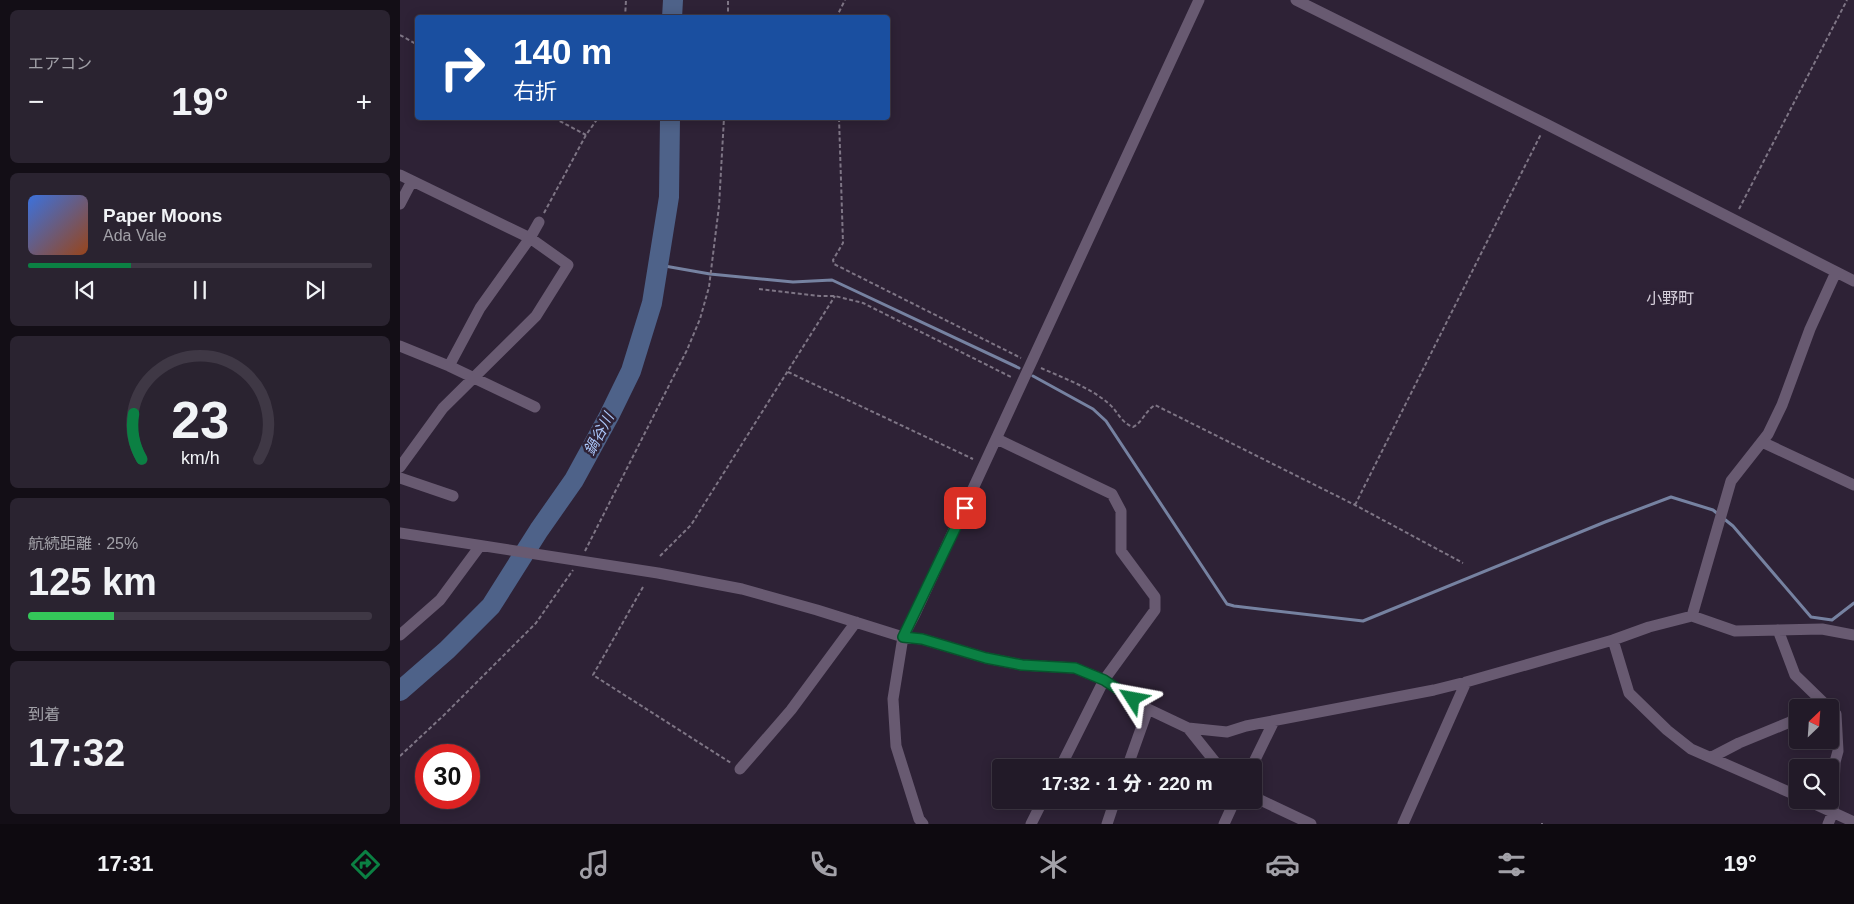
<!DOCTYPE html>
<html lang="ja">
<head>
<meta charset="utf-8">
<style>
  body { margin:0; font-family:Helvetica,"Noto Sans JP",sans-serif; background:#2a2330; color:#f1f3f6; height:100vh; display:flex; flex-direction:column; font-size:19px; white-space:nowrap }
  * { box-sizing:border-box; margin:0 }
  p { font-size:16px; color:#a2a1a8 }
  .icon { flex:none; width:28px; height:28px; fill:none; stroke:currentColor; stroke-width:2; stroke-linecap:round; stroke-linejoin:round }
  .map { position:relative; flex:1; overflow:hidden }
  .sheet { display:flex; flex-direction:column; gap:10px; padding:10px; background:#130e16; width:400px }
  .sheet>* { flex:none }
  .top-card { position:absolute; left:15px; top:15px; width:475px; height:105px; border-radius:5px; box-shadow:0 2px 12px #0003,0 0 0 1px #3f3845; background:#1a4fa0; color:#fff; overflow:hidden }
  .needle { width:32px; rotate:25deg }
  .controls { position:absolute; left:1389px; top:699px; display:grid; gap:10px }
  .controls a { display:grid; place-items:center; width:50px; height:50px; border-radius:5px; background:#221a28; box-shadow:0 2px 12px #0003,0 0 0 1px #3f3845; font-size:25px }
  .speed { position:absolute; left:15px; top:744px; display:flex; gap:10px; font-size:25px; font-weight:700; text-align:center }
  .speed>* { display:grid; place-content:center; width:65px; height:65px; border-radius:50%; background:#221a28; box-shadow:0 2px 12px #0003,0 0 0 1px #3f3845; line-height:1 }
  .speed .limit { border:8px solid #d22; background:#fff; color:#111 }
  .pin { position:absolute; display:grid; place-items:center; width:42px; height:42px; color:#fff; margin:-21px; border-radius:10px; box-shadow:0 2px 8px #0006 }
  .me { position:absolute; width:55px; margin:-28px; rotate:304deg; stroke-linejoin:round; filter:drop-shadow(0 0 4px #0008) }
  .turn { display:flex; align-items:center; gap:18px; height:105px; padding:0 15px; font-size:22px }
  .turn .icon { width:65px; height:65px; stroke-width:2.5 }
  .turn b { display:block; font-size:35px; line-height:42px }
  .big { font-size:38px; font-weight:800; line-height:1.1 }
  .sheet .tile { flex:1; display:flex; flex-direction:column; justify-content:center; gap:8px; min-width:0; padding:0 18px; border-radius:8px; background:#2a2330 }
  .sheet .dial { align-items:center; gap:0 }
  .dial svg { height:130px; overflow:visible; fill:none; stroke:#3f3845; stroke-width:7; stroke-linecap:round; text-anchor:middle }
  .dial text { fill:#f1f3f6; stroke:none }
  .song { display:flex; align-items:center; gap:15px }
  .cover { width:60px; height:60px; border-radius:8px; background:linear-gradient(135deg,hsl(220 70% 55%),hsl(20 70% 35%)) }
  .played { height:5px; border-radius:2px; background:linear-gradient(90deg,#0b8043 30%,#3f3845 30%) }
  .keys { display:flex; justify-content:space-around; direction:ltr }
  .heat { display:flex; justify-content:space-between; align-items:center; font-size:28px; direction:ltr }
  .charge { height:8px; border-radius:4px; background:linear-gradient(90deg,#34c759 25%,#3f3845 0) }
  .trip { position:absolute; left:592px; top:759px; width:270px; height:50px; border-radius:5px; background:#221a28; box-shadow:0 2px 12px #0003,0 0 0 1px #3f3845; font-weight:800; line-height:50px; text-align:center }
  .tab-bar { display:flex; height:80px; justify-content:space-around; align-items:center; background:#0e0a10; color:#a2a1a8 }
  .tab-bar .icon { width:35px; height:35px }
  .tab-bar .selected { color:#0b8043 }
  .tab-bar b { font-size:22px; color:#f1f3f6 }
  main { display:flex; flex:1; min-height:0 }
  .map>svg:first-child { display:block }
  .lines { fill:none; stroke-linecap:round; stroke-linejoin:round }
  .stream { stroke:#7682a1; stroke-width:3 }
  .river { stroke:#4e6289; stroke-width:20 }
  .path { stroke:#7e7585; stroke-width:2; stroke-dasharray:4 2.5; stroke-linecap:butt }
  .minor { stroke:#685a71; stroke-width:11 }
  .route-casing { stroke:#07532c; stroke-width:12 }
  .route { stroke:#0b8043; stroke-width:9 }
  .labels { text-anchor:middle; stroke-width:5; stroke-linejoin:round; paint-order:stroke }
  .water-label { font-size:15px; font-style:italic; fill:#abc6f9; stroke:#2e2236 }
  .quarter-label { font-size:16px; fill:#d5ceda; stroke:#2e2236 }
</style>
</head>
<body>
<main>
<section class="sheet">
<div class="tile"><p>エアコン</p>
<div class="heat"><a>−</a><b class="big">19°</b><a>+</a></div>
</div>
<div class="tile">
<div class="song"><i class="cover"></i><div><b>Paper Moons</b><p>Ada Vale</p></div></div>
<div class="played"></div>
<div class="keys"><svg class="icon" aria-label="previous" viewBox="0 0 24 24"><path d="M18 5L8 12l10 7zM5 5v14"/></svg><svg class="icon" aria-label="pause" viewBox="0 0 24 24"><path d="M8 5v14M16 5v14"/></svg><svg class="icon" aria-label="next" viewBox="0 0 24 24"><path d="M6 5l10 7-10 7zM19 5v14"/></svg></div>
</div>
<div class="tile dial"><svg viewBox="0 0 100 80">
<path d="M14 69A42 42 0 1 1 86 69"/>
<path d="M14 69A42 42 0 0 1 9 41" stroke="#0b8043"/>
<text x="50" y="56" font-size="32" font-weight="700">23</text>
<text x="50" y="72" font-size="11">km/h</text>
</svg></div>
<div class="tile"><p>航続距離 · 25%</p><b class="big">125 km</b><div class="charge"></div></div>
<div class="tile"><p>到着</p><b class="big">17:32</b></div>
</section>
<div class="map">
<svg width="1454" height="824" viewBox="0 0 1454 824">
  <rect width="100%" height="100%" fill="#2e2236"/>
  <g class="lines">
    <path class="stream" d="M259,265L310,274L393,282L432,280L619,368
      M633,376L693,409L706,421L827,604L834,606L963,621L1205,522L1271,497L1313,510L1318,514
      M1323,518L1333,526L1411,617L1432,620L1454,603"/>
    <path class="river" d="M272,18L273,0
      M0,691L47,650L91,606L139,530L174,480L209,416L231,371L252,303L269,197L270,118"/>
    <path class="path" d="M225,18L226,0
      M328,18V0
      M436,18L445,0
      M0,35L18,45
      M154,118L186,135
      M439,118L443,243L433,260L434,264L621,358
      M1339,209L1447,0
      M144,213L186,135L198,118
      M359,289L420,296H435L463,303L613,378
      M641,368C663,378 689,387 708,403C718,411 720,422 733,427C742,423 745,411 755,405L955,505L1063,563
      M388,372L573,459
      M955,505L1141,134
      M185,551L287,350L300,319L309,287L319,206L324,118
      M260,556L291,525L435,296
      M243,587L193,675L331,763
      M0,756L43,716L136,623L173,570
      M1141,824H1143"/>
    <path class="minor" d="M896,0L1146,124L1454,281
      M0,175L130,238L168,265L136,316L43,408L0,467
      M0,204L12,181
      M0,346L49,366L135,407
      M49,366L80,308L130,238L139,222
      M597,439L712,494L721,511V551L755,597V610L704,680L660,768
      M1362,442L1454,485
      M0,478L53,496
      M0,533L258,573L342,589L417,610L503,637L522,639L586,658L622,665L675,668L704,680L748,709L788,728L827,732L846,726L1034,690L1066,682L1213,640L1249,627L1292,616L1335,631L1422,629L1454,635
      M1292,616L1331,481L1368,434L1382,405L1410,329L1436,272
      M1378,630L1395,675L1429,708
      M0,635L40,600L80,546
      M1213,640L1229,693L1267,730L1291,749L1398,796
      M788,728L820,768
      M1312,757L1339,743L1390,722L1398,717
      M727,768L748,709
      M851,768L874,721
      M340,769L391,710L456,622
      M854,797L911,824
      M1406,800L1454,822
      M523,824L519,819L496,746L493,699L503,637L515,614C611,410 703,204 799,0
      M631,824L643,800
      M707,824L715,800
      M824,824L835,800
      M1003,824L1066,682
      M1428,824L1433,812L1435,762L1438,751L1436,714L1430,709"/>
  </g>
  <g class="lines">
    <g class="route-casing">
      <path id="route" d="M565,508L503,637L522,639L586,658L622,665L675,668L704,680L733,699"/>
    </g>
    <use href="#route" class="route"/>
  </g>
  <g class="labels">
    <g class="water-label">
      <text transform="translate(199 434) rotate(-62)" y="5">鍋谷川</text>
    </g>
    <g class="quarter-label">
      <text x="1270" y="304">小野町</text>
    </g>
  </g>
</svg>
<div class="controls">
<a><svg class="needle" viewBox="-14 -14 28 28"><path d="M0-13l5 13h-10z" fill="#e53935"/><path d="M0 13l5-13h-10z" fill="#a2a1a8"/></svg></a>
<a><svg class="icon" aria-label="search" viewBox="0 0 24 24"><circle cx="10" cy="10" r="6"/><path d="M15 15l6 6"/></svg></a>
</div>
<div class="speed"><div class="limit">30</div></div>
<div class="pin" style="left:565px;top:508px;background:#d93025"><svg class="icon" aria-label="arrive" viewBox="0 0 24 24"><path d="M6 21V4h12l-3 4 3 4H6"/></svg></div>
<svg class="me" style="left:733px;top:699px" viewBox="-20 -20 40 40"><path d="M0-17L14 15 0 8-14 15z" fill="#0b8043" stroke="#fff" stroke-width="4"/></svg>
<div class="trip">17:32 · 1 分 · 220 m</div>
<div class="top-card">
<div class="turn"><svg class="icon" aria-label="right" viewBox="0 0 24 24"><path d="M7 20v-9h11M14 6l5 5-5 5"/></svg><div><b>140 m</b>右折</div></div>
</div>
</div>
</main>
<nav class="tab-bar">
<b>17:31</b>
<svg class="icon selected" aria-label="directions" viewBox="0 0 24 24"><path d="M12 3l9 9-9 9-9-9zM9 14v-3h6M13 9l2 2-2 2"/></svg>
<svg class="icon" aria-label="music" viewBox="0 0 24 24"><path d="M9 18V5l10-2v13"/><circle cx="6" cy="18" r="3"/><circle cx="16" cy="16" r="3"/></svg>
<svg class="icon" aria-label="phone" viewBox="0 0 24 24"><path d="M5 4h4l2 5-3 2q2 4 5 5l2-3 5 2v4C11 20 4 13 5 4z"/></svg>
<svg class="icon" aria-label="climate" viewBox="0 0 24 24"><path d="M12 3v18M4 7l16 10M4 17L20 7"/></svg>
<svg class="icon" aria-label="car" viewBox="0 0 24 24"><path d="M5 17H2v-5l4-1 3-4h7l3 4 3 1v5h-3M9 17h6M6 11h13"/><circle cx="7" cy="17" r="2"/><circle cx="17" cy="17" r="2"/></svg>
<svg class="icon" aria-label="filters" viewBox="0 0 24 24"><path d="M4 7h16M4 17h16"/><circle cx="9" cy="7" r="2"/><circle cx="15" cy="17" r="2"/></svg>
<b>19°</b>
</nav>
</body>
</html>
